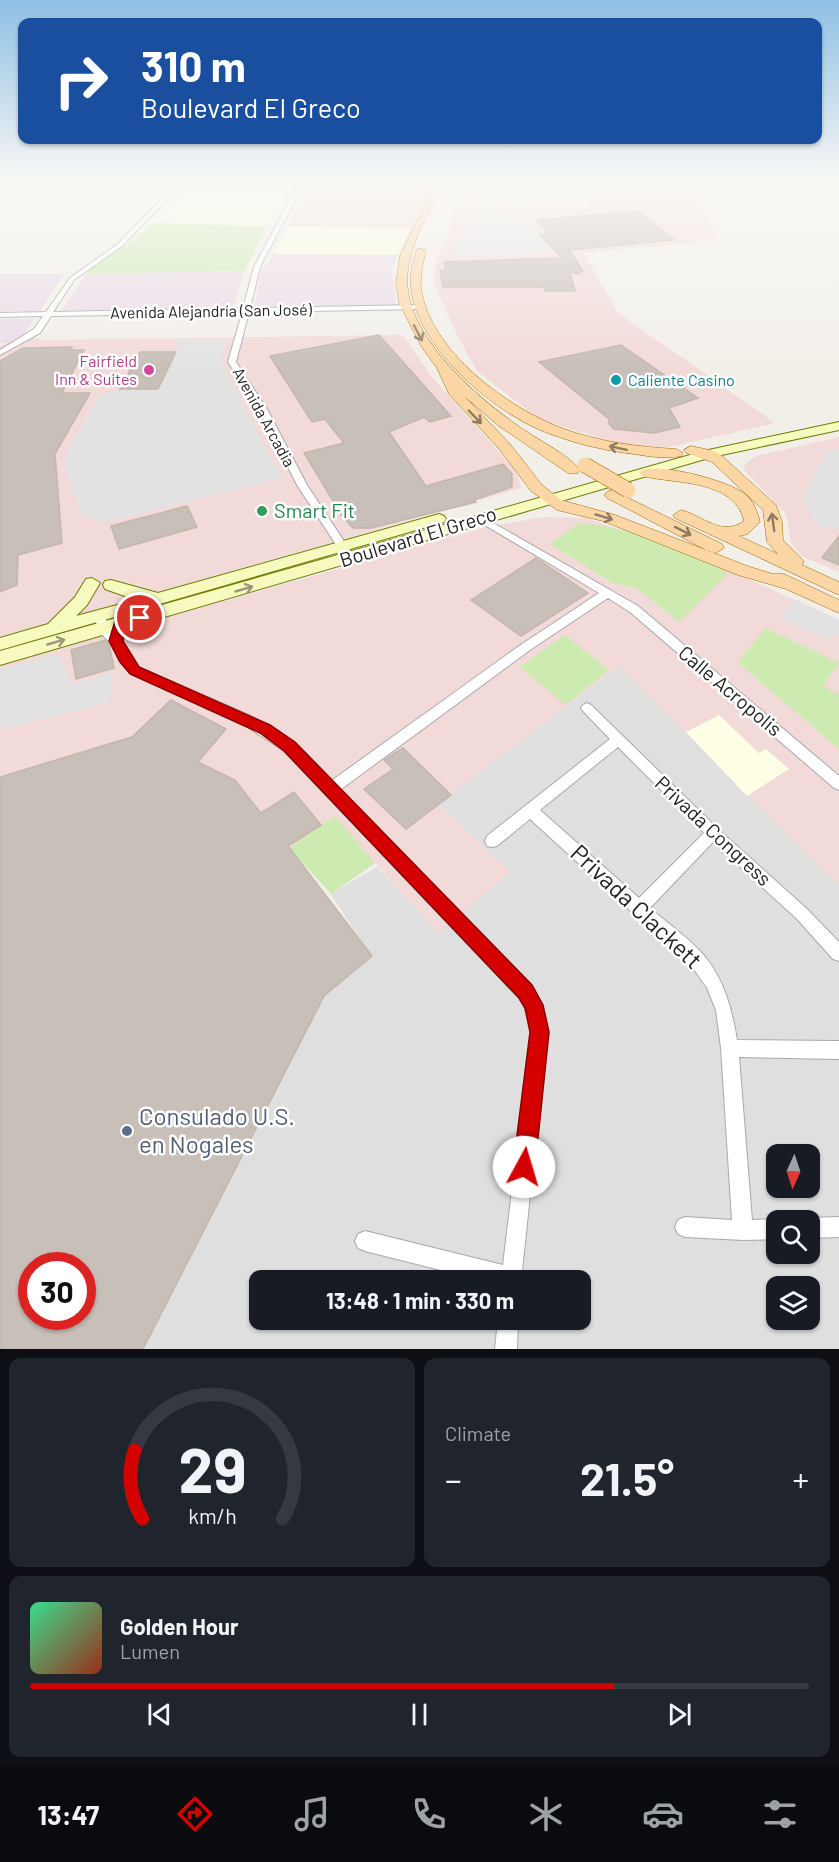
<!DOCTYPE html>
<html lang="en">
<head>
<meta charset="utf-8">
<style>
  body { margin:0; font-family:Barlow,sans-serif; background:#20242c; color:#f1f3f6; height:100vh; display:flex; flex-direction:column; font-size:22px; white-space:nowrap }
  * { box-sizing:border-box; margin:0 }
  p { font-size:20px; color:#9ea1a6 }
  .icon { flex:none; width:33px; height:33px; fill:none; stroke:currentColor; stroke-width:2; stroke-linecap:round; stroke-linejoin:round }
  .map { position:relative; height:1349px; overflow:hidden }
  .drawer { display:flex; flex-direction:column; gap:9px; padding:9px; background:#0d0f14; flex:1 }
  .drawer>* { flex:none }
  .hud { position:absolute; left:18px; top:18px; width:804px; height:126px; border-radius:12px; box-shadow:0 2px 4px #0004; background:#1a4fa0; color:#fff; overflow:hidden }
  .needle { width:39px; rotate:183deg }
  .tools { position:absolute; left:766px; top:1144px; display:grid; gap:12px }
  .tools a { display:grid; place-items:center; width:54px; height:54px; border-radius:12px; background:#171b24; box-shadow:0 2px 4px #0004; font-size:30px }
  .speed { position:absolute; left:18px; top:1252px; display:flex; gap:12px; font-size:30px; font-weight:700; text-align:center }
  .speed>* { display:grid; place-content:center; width:78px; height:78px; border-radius:50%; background:#171b24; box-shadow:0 2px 4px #0004; line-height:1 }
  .speed .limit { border:9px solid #d22; background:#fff; color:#111 }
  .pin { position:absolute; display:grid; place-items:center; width:51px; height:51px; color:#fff; margin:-26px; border:3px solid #fff; border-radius:50%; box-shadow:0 2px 6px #0007 }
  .me { position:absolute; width:66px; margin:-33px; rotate:6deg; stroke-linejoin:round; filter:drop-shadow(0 0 4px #0008) }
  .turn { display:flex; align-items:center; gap:21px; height:126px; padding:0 24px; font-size:27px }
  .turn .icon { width:78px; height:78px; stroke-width:2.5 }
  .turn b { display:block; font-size:42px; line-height:51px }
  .big { font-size:45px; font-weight:700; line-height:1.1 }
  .drawer .widget { flex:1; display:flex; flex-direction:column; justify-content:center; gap:9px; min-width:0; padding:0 21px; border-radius:12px; background:#20242c }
  .drawer .dial { align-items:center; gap:0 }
  .dial svg { height:156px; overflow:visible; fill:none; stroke:#363941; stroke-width:7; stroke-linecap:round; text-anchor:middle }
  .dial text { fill:#f1f3f6; stroke:none }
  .song { display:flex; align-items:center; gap:18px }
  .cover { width:72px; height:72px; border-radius:9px; background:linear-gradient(135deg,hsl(150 70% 55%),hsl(10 70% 35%)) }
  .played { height:6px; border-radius:3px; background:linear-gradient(90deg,#d40000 75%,#363941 75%) }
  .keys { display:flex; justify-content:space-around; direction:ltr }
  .heat { display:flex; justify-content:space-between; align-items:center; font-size:33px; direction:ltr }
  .drawer .tiles { flex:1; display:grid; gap:9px; grid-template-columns:1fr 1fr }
  .widget:last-child { grid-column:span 2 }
  .trip { position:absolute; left:249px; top:1270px; width:342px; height:60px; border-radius:12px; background:#171b24; box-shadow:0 2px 4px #0004; font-weight:700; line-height:60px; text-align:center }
  .menu { display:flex; height:96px; justify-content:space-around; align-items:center; background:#090b0e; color:#9ea1a6 }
  .menu .icon { width:42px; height:42px }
  .menu .selected { color:#d40000 }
  .menu b { font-size:27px; color:#f1f3f6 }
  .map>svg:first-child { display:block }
  .residential { fill:#e0dfdf; fill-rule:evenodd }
  .commercial { fill:#f2dad9 }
  .industrial { fill:#ebdbe8 }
  .education { fill:#ffffe5 }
  .grass { fill:#cdebb0 }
  .parking { fill:#e2e2e2 }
  .building { fill:#c7bfb8; stroke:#c4b6ab; stroke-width:1.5; fill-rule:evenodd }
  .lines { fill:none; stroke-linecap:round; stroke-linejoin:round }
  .street-casing { stroke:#a9a9a9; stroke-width:2 }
  .secondary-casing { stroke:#707d05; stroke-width:2 }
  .primary-casing { stroke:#a06b00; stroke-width:1 }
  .street { fill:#fff; fill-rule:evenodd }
  .secondary { fill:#f7fabf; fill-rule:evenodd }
  .primary { fill:#fcd6a4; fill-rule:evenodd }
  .primary-bridge-casing { stroke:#a06b00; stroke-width:16; stroke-linecap:butt }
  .primary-bridge { stroke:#fcd6a4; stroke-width:15 }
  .oneway { stroke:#8f7c63 }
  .oneway2 { stroke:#979978 }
  .route { fill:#d40000; stroke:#8a0000; stroke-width:1.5 }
  .hotel-dot { fill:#d1479c; stroke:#fff; stroke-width:2 }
  .culture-dot { fill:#0f9aa8; stroke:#fff; stroke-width:2 }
  .leisure-dot { fill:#2e9e5b; stroke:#fff; stroke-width:2 }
  .service-dot { fill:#5c6f8a; stroke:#fff; stroke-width:2 }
  .labels { text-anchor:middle; stroke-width:5; stroke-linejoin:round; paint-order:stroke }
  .far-street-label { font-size:16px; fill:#222; stroke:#fff }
  .far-hotel-label { font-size:16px; fill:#b23c85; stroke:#fff; text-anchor:end }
  .far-culture-label { font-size:16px; fill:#0d838f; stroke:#fff; text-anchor:start }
  .leisure-label { font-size:20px; fill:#27864d; stroke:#fff; text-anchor:start }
  .street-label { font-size:20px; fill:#222; stroke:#fff }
  .near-street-label { font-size:24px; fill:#222; stroke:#fff }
  .near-service-label { font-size:24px; fill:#4e5e75; stroke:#fff; text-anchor:start }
</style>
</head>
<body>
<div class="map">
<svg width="839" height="1349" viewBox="0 0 839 1349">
  <rect width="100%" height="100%" fill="#f2efe9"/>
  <path class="residential" d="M619,666L839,885V1349H128L324,996L371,956L331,894L377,867L438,933L510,872L438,804ZM777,1155H810V1188H777ZM777,1221H810V1254H777ZM260,1281H580V1320H260ZM777,1287H810V1320H777Z"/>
  <path class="commercial" d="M310,181H434L410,229L288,226Z
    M609,197L701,202L716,240L584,253L618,313L775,423L657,450L621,445L539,419L477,371L457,335L434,283L436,259L445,243L458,203L586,209L588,199Z
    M24,335L41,340L403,335L432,377L516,471L521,488L0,638V346Z
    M839,437V572L801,556L791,544L786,514L744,470L745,464L756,456Z
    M545,517L587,518L722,567L839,620V886L619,666L438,804L510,872L438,934L375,863L331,894L235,780L198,762L226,729L171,700L132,737L0,776V665L481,528Z"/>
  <path class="industrial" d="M274,254L397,255L392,270L396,305L255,307L261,271Z
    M244,271L234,307L62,311L86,274Z
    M0,274H64L40,311H0Z
    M0,319H34L24,335L7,343H0Z"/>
  <path class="education" d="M192,181H295L268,226L152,223Z
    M288,226L410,229L397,255L274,254Z
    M719,715L759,753L766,749L789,769L747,796L686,732Z"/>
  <path class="grass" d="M152,223L268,226L244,271L86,274L94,266L134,240Z
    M579,523C631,527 682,549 728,573L679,622L635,587L614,584L550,544Z
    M766,628L839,663L823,686L839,695V749L737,662Z
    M565,635L609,670L566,705L519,667Z
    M335,816L375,863L331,894L289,848Z"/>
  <path class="parking" d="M470,210L514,212L523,220H532L548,233L540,234L556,251L500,257L453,256Z
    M228,339L220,359L269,456L285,477L107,522L82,516L65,468L68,448L101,394L120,389H158L176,352L178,340Z
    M839,449V528L820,527L802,501L826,451Z
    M797,600L839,620V637L833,634L828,640L779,617Z
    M59,654L72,684L113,672L109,702L0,730V670Z"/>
  <path class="building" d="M638,211L674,240L569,250L583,271L578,274L570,272L575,291H545L544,287H443L440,270L446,271L444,262L562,258L539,234L548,233L537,220Z
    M379,335L451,416L430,422L424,417L389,432L426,486L503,464L512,474V487L474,500L476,502L371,528H353L342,516L304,453L344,443L325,419L312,422L270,356Z
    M621,345L698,398L669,408L680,427L654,433L614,429L609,424V419L539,362Z
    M72,347L71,350H84L62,393H90L55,454L62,543L18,555L17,585L0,592V361L23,348Z
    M140,352H176L158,389H120Z
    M187,506L197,527L119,549L111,526Z
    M839,536V565L822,558Z
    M536,558L588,593L521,636L471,600Z
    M105,640L109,644L114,668L76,679L71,650Z
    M171,700L226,729L198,762L235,780L261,813L294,792L321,825L288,846L372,956L324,996L143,1349H0V777L132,737ZM32,1266H82V1317H32Z
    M403,748L451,795L406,829L364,789L393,769L384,760Z"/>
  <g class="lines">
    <g class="street-casing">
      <path id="street" d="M179,181H185L122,246L74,280L53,312L243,308L254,267L300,181H305L260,267L250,308L421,305L424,307L421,309L249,312L236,362L267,409L307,485L355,558L354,560H346L297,485L259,409L228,362L242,313L51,316L40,333L0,355V350L34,329L43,316L0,317V313L46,312L70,278L118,244Z
        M481,516L638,606L839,776V790L834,788L630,612L608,598L530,650L340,790L531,986L541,1005L547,1032L521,1281H484L365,1251L358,1248L355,1241L358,1234L365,1231L503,1265L531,1032L525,1008L519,998L284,751L243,724L130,673L112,644L99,632L94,615L100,611L104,612L108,627L120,638L138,667L251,716L294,743L331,781L522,644L599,593L478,521L476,519Z
        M587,703L591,705L718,829L807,909L839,942V961L833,959L797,919L713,842L650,908C667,923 692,940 706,958C725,982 732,1010 737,1040L839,1041V1059L739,1057L752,1220L777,1219L781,1221H777V1239L743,1240L685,1237L678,1234L675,1227L678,1220L685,1217L732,1220L721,1048L716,1010L707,988L693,968L530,819L497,846L492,847L487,846L485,841L487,836L610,739L583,711L581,708L583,705ZM618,747L704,833L639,898L540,810Z
        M839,1217V1237L810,1238V1221H803L810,1218Z
        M498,1320H518L517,1349H495Z"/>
    </g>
    <g class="secondary-casing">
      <path id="secondary" d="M839,422V430L712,457L0,665V651L704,451Z
        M439,514L444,516L446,519L444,522L0,650V638L48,624L75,597L86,579L92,578L100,583L87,605L76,616L136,600L105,589L103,585L105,581L111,580L158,593Z"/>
    </g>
    <g class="primary-casing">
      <path id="primary" d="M436,181H444C431,209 412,238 408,270C399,330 473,394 517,425C534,438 568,454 580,470L578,473H568L499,426L464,396L510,444L542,485L561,500L615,515L750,567L773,574H784L839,600V613L786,589L738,575L603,521L557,510L531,491L500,450L449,394L437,368L421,346L399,303L396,283L400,256Z
        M421,248L426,251C423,263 420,275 421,287C428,350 509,409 564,429C600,442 638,447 676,449L683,453L681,456C664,460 643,455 626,453C597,449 566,441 538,429C488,407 416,345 411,287C409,275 413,263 416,251Z
        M691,446L714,451L722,456L776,505L782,522L783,540L804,561L802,565L839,582V595L675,518L673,515L681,510C703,516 722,537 744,521C735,479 674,484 642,476L640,473L642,470C665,464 726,480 745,494C754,502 757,511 760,522L748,534L739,536L778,554L767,542L763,510L712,462L686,453L684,450Z
        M612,490L722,544L724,548L716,553L710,552L607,498L604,495L607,492Z"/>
    </g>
    <use href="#street" class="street"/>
    <use href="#secondary" class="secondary"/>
    <use href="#primary" class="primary"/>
    <g class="primary-bridge-casing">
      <path id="primary-bridge" d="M585,465L628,490"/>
    </g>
    <use href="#primary-bridge" class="primary-bridge"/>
  </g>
  <defs><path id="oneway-shaft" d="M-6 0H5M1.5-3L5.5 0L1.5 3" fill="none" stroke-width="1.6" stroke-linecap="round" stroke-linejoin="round" transform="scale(1.5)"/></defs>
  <g class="oneway">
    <use href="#oneway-shaft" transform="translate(418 333) rotate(63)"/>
    <use href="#oneway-shaft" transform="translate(475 417) rotate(46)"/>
    <use href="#oneway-shaft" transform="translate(618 448) rotate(-168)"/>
    <use href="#oneway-shaft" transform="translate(604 517) rotate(17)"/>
    <use href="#oneway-shaft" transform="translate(773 522) rotate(-98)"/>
    <use href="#oneway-shaft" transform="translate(683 531) rotate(27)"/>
  </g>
  <g class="oneway2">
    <use href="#oneway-shaft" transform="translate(244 589) rotate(-16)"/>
    <use href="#oneway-shaft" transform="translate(56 642) rotate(-16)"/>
  </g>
  <linearGradient id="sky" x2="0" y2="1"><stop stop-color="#8fc0e4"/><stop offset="0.49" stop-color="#f9f8f5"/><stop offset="1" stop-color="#f9f8f5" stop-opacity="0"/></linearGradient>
  <rect width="839" height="370" fill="url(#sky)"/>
  <path class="route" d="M140,614L147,618L145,621L126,627L123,641L139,667L270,725L295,742L532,985L543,1005L549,1032L535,1167L532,1174L524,1177L517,1174L513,1167L530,1032L525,1008L519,998L284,751L260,733L130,674L120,662L109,641L115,621Z"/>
  <circle class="hotel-dot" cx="149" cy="370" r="6"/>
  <circle class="culture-dot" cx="616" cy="380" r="6"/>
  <circle class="leisure-dot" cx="262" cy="511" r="6"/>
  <circle class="service-dot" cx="127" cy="1131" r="6"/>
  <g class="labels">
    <g class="far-street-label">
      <text transform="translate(211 311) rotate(-1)" y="6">Avenida Alejandría (San José)</text>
      <text transform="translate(264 417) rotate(61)" y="6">Avenida Arcadia</text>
    </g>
    <g class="far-hotel-label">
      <text x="137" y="367">Fairfield<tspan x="137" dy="18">Inn &amp; Suites</tspan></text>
    </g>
    <g class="far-culture-label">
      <text x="628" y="386">Caliente Casino</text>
    </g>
    <g class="leisure-label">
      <text x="274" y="518">Smart Fit</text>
    </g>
    <g class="street-label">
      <text transform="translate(418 537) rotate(-17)" y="7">Boulevard El Greco</text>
      <text transform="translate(730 691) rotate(40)" y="7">Calle Acropolis</text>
      <text transform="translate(713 831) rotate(43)" y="7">Privada Congress</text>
    </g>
    <g class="near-street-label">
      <text transform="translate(636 907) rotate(43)" y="8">Privada Clackett</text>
    </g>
    <g class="near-service-label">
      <text x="139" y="1125">Consulado U.S.<tspan x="139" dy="28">en Nogales</tspan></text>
    </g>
  </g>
</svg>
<div class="tools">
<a><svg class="needle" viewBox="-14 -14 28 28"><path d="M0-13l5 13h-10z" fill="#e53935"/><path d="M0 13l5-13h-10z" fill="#9ea1a6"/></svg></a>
<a><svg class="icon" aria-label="search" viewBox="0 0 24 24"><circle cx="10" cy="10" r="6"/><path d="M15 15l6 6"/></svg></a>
<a><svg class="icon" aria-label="layers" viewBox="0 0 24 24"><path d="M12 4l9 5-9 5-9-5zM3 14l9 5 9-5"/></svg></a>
</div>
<div class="speed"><div class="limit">30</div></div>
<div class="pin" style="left:140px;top:618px;background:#d93025"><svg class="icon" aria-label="arrive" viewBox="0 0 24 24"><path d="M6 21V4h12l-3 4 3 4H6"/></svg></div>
<svg class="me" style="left:524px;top:1167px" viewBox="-20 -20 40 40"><circle r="19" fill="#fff"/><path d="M0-13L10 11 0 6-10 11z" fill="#d40000"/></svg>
<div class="trip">13:48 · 1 min · 330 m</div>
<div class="hud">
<div class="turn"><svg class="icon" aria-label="right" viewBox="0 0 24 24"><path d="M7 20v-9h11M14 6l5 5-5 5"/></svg><div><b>310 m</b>Boulevard El Greco</div></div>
</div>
</div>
<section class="drawer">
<div class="tiles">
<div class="widget dial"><svg viewBox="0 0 100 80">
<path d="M14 69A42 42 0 1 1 86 69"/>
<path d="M14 69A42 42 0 0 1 10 34" stroke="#d40000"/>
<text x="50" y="56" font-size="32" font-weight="700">29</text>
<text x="50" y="72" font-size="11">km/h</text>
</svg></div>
<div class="widget"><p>Climate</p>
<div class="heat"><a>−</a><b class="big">21.5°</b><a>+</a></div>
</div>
<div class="widget">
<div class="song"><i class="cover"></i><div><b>Golden Hour</b><p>Lumen</p></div></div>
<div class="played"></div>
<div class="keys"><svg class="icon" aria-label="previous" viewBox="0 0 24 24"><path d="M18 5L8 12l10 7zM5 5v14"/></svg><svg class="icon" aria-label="pause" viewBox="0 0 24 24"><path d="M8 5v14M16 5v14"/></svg><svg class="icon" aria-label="next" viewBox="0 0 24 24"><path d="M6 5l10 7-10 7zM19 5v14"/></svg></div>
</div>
</div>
</section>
<nav class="menu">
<b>13:47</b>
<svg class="icon selected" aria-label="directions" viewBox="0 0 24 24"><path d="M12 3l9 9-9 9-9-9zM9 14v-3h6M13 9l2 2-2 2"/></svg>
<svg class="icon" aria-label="music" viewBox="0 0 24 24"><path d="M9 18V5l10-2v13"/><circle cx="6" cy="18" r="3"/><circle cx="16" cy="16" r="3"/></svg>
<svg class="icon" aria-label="phone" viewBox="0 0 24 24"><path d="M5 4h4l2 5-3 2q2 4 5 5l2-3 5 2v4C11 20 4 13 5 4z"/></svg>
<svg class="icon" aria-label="climate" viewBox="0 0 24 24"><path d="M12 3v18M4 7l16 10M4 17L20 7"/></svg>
<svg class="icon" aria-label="car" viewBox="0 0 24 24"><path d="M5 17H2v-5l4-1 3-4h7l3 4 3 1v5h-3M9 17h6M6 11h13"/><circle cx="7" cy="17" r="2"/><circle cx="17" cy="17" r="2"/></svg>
<svg class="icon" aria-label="filters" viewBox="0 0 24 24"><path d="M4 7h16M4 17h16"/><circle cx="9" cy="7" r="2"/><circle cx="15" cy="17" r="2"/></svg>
</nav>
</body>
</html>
